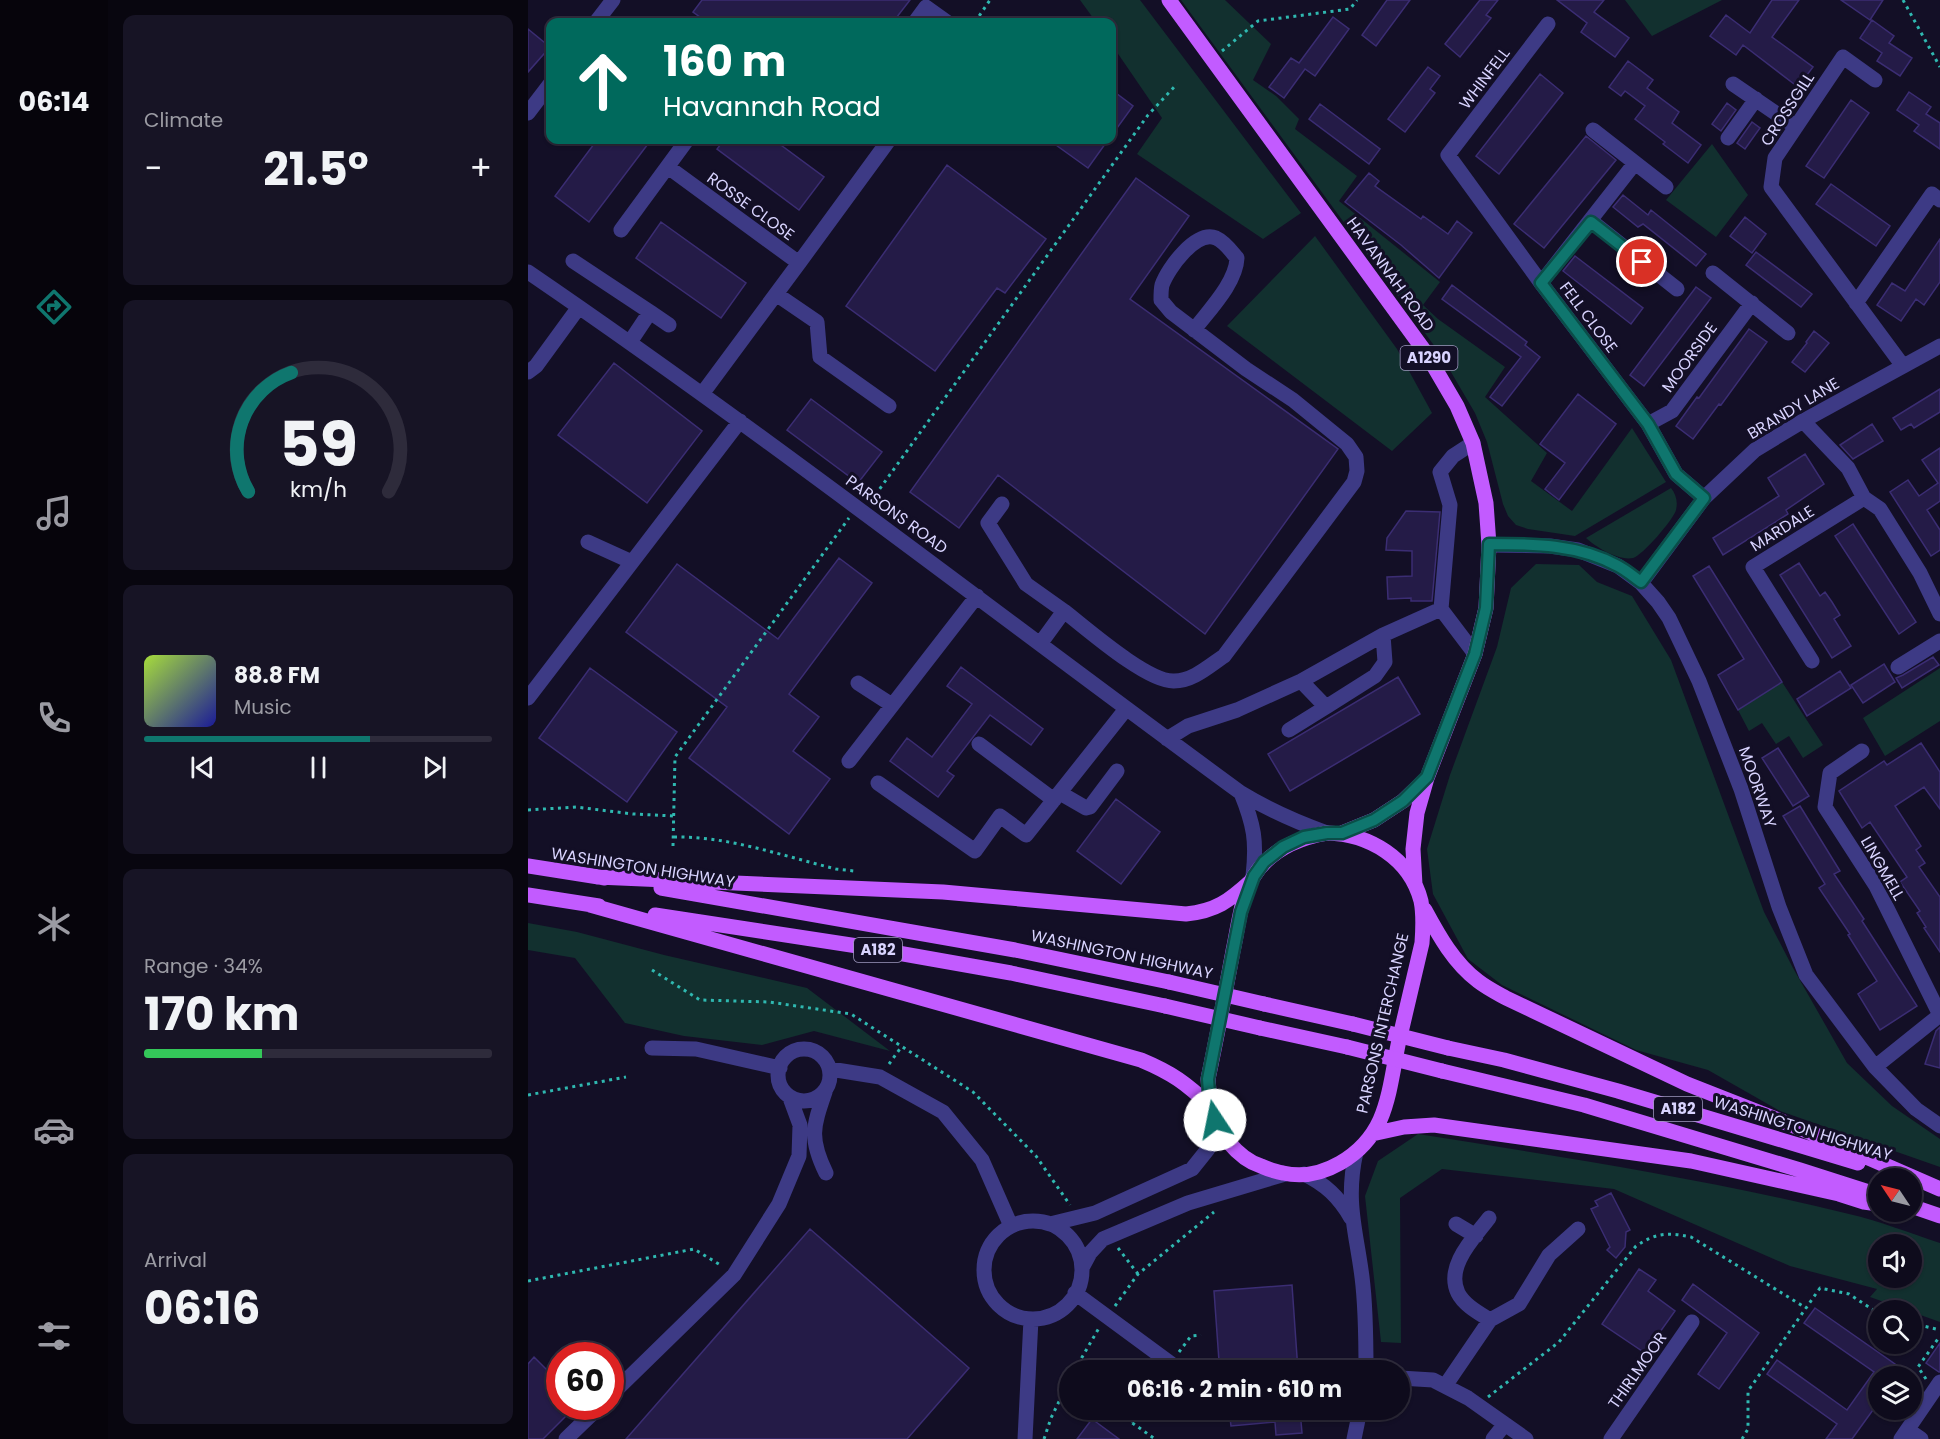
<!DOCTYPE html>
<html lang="en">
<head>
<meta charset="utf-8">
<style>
  body { margin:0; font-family:Poppins,sans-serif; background:#171425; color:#f1f3f6; height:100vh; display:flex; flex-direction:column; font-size:22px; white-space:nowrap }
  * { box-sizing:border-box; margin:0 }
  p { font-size:20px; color:#9b9ba3 }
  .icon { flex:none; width:33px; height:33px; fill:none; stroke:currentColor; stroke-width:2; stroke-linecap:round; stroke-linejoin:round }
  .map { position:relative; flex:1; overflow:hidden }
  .panel { display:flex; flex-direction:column; gap:15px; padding:15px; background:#08060f; width:420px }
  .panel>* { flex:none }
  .hud { position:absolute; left:18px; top:18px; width:570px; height:126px; border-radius:12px; box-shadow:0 2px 4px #0004,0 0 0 2px #2e2b3b; background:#00695c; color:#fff; overflow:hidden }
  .needle { width:39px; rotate:305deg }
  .buttons { position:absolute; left:1340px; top:1168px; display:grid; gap:12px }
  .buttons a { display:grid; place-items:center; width:54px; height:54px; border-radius:50%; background:#0e0b1c; box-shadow:0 2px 4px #0004,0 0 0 2px #2e2b3b; font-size:30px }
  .speed { position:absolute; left:18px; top:1342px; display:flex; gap:12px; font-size:30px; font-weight:700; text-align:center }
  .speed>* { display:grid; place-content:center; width:78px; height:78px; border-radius:50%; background:#0e0b1c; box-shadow:0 2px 4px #0004,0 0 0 2px #2e2b3b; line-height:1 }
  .speed .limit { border:9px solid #d22; background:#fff; color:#111 }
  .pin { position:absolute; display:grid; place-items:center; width:51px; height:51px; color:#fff; margin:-26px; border:3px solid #fff; border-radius:50%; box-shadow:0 2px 6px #0007 }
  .me { position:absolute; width:66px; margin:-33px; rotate:349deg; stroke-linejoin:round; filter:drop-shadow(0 0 4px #0008) }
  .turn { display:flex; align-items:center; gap:21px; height:126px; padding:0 18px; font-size:27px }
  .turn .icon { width:78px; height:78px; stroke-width:2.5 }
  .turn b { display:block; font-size:42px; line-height:51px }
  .big { font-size:45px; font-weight:700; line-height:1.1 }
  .panel .widget { flex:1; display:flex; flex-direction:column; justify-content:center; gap:9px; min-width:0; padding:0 21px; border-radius:12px; background:#171425 }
  .panel .dial { align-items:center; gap:0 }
  .dial svg { height:156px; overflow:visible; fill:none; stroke:#2e2b3b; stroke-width:7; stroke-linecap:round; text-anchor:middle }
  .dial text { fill:#f1f3f6; stroke:none }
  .song { display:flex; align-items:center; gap:18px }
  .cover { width:72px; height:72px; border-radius:9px; background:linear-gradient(135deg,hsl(80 70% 55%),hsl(240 70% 35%)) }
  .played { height:6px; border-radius:3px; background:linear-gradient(90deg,#0f766e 65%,#2e2b3b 65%) }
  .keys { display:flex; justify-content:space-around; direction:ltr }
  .heat { display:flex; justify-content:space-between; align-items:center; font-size:33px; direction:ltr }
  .charge { height:9px; border-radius:4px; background:linear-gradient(90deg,#34c759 34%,#2e2b3b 0) }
  .trip { position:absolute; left:531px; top:1360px; width:351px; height:60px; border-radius:30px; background:#0e0b1c; box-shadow:0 2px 4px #0004,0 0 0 2px #2e2b3b; font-weight:700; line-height:60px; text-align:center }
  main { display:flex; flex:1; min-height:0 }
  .tab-bar { display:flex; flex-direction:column; width:108px; justify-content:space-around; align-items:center; background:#06040b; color:#9b9ba3 }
  .tab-bar .icon { width:42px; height:42px }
  .tab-bar .active { color:#0f766e }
  .tab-bar b { font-size:27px; color:#f1f3f6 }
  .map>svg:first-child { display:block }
  .green { fill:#12302f; fill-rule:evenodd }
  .building { fill:#241b47; stroke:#3b2d73; stroke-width:1.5 }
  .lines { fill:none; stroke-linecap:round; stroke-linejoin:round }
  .path { stroke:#2fb8b0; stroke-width:3; stroke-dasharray:3 4.5; stroke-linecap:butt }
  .minor { stroke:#3d3a85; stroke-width:15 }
  .major { stroke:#c25bff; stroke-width:15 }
  .major-bridge { stroke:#c25bff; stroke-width:15 }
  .route-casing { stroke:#0a4d48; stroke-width:15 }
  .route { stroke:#0f766e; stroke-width:10 }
  .labels { text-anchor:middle; stroke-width:6; stroke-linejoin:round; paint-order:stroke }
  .shield { fill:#130f26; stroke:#9e99be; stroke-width:1.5 }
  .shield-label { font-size:15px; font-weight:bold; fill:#d9d4ff }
  .street-label { font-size:16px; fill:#d9d4ff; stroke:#130f26 }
</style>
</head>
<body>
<main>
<nav class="tab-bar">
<b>06:14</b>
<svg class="icon active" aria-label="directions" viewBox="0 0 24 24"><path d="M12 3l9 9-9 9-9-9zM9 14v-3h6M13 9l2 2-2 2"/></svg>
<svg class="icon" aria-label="music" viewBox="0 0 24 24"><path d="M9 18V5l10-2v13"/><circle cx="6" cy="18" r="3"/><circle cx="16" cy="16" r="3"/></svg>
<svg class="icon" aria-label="phone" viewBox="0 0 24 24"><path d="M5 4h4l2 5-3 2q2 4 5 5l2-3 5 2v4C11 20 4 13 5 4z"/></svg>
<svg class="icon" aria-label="climate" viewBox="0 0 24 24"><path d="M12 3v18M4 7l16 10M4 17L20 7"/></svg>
<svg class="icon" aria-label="car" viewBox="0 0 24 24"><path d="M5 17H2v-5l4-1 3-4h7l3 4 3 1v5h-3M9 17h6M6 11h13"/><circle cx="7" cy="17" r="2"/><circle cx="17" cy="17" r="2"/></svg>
<svg class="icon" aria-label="filters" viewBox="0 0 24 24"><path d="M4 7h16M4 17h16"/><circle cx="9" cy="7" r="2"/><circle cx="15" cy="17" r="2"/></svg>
</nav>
<section class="panel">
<div class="widget"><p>Climate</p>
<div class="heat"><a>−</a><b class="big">21.5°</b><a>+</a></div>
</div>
<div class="widget dial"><svg viewBox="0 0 100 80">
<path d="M14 69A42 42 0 1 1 86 69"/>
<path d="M14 69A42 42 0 0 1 36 8" stroke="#0f766e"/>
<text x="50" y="56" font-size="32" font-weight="700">59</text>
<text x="50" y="72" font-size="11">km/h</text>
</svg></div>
<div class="widget">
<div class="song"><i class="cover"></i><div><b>88.8 FM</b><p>Music</p></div></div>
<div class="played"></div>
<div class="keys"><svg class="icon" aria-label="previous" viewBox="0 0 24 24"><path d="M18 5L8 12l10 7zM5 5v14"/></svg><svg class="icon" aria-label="pause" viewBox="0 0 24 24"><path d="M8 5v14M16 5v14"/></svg><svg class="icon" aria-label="next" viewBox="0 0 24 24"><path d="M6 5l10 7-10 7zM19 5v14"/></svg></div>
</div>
<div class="widget"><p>Range · 34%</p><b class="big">170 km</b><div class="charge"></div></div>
<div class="widget"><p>Arrival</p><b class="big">06:16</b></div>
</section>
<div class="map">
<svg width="1412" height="1439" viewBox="0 0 1412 1439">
  <rect width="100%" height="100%" fill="#130f26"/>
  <path class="green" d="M552,0H612L773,213L735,239L609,154L634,118L584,45V22H568Z
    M653,0H697L743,44L725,80L748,96L771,119L767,129L829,176L811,201L912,282L895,305L910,319L977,367L957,397L1019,453L1003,481L1044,511L1104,428L1138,482L1047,536L1000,529L988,525L980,516L975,504L959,442L947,413L913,355Z
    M1097,0H1194L1124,36Z
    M1184,144L1220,195L1188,237L1138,200Z
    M787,236L869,349L904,413L864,451L699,326Z
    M1143,488C1148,494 1150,502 1148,510C1146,519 1114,556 1105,558C1090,561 1068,547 1058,538Z
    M1008,564L1051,565L1069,582L1104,596L1143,660L1236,912L1265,968L1319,1063L1364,1106L1412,1139V1167L1252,1111L1180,1070L1108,1050L974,985L940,959L905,894L899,849L922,775L969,647L983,588Z
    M1412,668V721L1357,756L1335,718Z
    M1254,682L1295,745L1275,758L1261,736L1248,744L1234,723L1221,731L1210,710Z
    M0,923L49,932L136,955L279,988L362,1051L286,1031L234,1045L156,1036L97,1023L47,958L0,950Z
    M890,1134C1034,1157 1179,1179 1321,1214C1351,1221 1382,1233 1412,1243V1322L1342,1297L1349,1289L1262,1266L1086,1189L914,1169L872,1198L873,1343L853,1342L837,1196L850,1161ZM1350,1245H1383V1278H1350Z"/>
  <path class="building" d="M174,0H382L365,22H179L165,12Z
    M859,0H882L848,46L834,35Z
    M952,0H970L958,15L963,18L932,57L917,44Z
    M1029,0H1076L1066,12L1101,38L1087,57L1053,32L1059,23Z
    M1244,0H1271L1244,37L1285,67L1270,87L1215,45L1208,55L1182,36L1198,15L1222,33Z
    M1313,0H1355L1342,20Z
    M805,17L821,29L787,76L777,69L756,98L741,87L763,58L771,63Z
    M1344,20L1366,36L1361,43L1384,58L1372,76L1349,61L1354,53L1332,38Z
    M0,29L22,47L0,72Z
    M1100,61L1125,80L1119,88L1151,112L1144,123L1173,145L1160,163L1135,144L1137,142L1107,119L1117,106L1097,91L1093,96L1081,87Z
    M900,67L912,76L902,89L907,93L877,132L860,119Z
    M1012,74L1035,93L971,174L948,156Z
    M584,90L605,106L584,135Z
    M1381,92L1403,107L1398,114L1412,123V149L1386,131L1391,125L1369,110Z
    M1323,100L1341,113L1296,178L1278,166Z
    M1199,103L1208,110L1193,131L1184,124Z
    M792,104L852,149L841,164L781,119Z
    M1224,122L1232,128L1217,149L1209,143Z
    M1058,136L1088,160L1016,248L986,224Z
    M69,140H123L61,222L27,196Z
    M196,140H246L296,177L271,210L189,149Z
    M521,140H580L560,168Z
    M419,165L518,239L477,293L469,288L407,371L318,306Z
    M841,173L851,181L847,186L893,219L895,216L920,234L929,221L944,233L911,278L873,245L817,202Z
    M608,178L661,216L602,299L810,449L677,634L470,475L431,528L382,492Z
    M1303,184L1362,226L1348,246L1288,204Z
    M1095,195L1120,215L1123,210L1178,254L1168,266L1115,224L1110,227L1085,207Z
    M1217,217L1238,234L1224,253L1202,236Z
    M133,222L218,283L193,318L108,258Z
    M1412,239V282L1396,305L1388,299L1373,321L1349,305L1364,283L1377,291Z
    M1228,252L1284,294L1273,307L1218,265Z
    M1047,256L1115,308L1103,324L1035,271Z
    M924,285L999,342L997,345L1012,357L974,406L962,397L993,357L914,299Z
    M1168,287L1183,298L1116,386L1102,375Z
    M1221,329L1239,342L1193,405L1191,404L1165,439L1148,426L1169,397L1171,398Z
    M1286,331L1301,343L1277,372L1264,362L1279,343L1278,342Z
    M86,363L174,431L119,503L30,435Z
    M1412,389V412L1386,428L1383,424L1373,430L1365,418Z
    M1050,394L1088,424L1031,500L1017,489L1037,463L1012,444Z
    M283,399L354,452L330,483L259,430Z
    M1344,424L1355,441L1325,459L1312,445Z
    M1412,448V501L1399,510L1412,530V550L1403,556L1362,492L1380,480L1391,496L1410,483L1394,460Z
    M1277,454L1296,484L1258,510L1260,514L1195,555L1185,538L1251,496L1240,478Z
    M878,511L912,512L904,601H883V598L860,599L859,577L884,576V551L858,550L859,538Z
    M1325,524L1388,622L1371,634L1307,536Z
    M311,558L344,583L261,694L291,717L265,751L302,779L261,834L161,758L199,707L98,632L149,564L250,639Z
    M1271,563L1292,596L1297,592L1304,602L1312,615L1306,619L1323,646L1304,658L1252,575Z
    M1181,566L1254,682L1210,710L1190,675L1216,659L1165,576Z
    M1405,657L1411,665L1374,688L1368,678L1375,675Z
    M1356,664L1367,682L1335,703L1323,685Z
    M433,667L515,729L503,745L462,715L419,771L426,776L410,797L362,761L379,738L404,757L444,704L419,686Z
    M62,668L149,732L99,802L11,738Z
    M1312,671L1323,688L1279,716L1269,699Z
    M870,677L892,714L762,791L740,754Z
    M1393,743L1412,772V809L1396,787L1367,806L1393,846L1388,850L1397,863L1391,867L1412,897V952L1396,928L1398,927L1389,913L1392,911L1372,882L1379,877L1342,822L1334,828L1311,791L1356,761L1359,765Z
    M1250,748L1281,796L1265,806L1234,758Z
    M588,799L632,832L593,884L549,851Z
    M1272,806L1312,871L1306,874L1336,919L1334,921L1389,1006L1352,1030L1330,994L1349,981L1320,935L1322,934L1291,888L1297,884L1255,816Z
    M1412,1027V1068L1397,1064L1408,1031Z
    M1083,1193L1102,1230L1098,1232L1097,1247L1088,1258L1079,1250L1082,1247L1063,1209L1070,1206L1067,1201Z
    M282,1229L441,1368L379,1439H98Z
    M1111,1269L1128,1280L1120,1291L1147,1311L1117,1353L1074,1324Z
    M1165,1284L1231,1333L1191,1389L1170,1374L1199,1333L1154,1300Z
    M764,1285L770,1371H698V1361H691L686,1291Z
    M1287,1308L1374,1369L1368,1377H1350V1403L1324,1439H1298L1309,1424L1239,1374L1249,1360L1319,1410L1346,1372L1276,1323Z
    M1412,1343V1372H1411L1398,1363Z
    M6,1357L32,1383V1407H47L15,1439H0V1364Z
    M701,1410H772L774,1433L748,1435L747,1422L703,1426Z
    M564,1419L591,1439H549Z"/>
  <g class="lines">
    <path class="path" d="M1375,0L1412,67
      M447,22L462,0
      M694,51L730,21L822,9L829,0
      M343,501L620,115L649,84
      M0,810L48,807L105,814L146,816
      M146,837C200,836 255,856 308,869L326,871
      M145,846L147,757L321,518
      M124,970L172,1000L241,1002L323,1014L445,1092L508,1156L542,1205
      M361,1064L374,1046
      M0,1095L98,1077
      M590,1248L610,1274
      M0,1281L166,1249L194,1266
      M587,1306L610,1274L686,1212
      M1383,1323L1412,1330
      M651,1352L663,1336L673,1335
      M546,1371L571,1328
      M1398,1379L1390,1367L1412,1336
      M960,1397L1031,1342L1108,1246C1128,1233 1139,1232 1163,1237L1278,1308
      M586,1410L627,1439
      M603,1422L611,1410
      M516,1439L523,1418L542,1379
      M1214,1439L1220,1429V1391L1292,1288L1321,1294L1350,1313"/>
    <path class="minor" d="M68,22L85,0
      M387,22L398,7L419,22
      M1020,24L920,155L1013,283L1120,424L1148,474L1176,498
      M1347,80L1315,57L1247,158L1243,187L1375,366
      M1205,84L1268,127
      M0,113L22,84
      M1065,130L1138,187
      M1200,138L1228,99
      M140,167L271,263L174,394
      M1063,221L1149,289
      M93,230L159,140
      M45,261L122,312L102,342
      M271,263L361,140
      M0,272C243,438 475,619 713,793C741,810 768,822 799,833
      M1185,273L1260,333
      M1013,283L1107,163
      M248,294L289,322L292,357L361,406
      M1328,303L1404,194L1412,200
      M122,312L141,325
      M0,372L8,366L51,307
      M1275,421L1320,468L1336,498L1352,509L1392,573L1412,614
      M1120,424L1144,411L1224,303
      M945,443L925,456L912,472L922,505L913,609L947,654
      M474,504L460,523L498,584L536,611
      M60,542L104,562
      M961,545L1022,546L1050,550L1090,566L1113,583L1130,602L1141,618L1171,681L1213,789L1251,907L1278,975L1347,1067L1388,1109L1412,1126
      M1113,583L1176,498L1227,450L1275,421L1412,346
      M512,644L536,611C558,628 619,682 646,681C665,681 681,666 696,656L826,482L829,471L828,457L819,444L765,400L718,369L643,312L633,300C633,295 633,289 634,285C640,268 668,230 688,238C697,242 703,251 709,258C708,283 681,310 666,330
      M1284,661L1225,567L1336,498
      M1370,667L1412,641
      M773,681L798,707L847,676L857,662L855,635
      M330,683L364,705
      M0,698L212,421
      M761,730L798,707
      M639,739L660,726L709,710L773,681L855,635L913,609
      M451,744L526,800
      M1334,751L1302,773L1297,807L1348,886L1412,1015
      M321,761L449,596
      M350,783L447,851L472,816L498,835L598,709
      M532,793L558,808L562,807L589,771
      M713,793C726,825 729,841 725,876
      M124,1048L168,1049L252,1068
      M250 1075a26 26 0 1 1 52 0a26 26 0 1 1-52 0Z
      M1347,1067L1412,1015
      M302,1069L352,1077L415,1112L454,1160L483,1226
      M297,1092C285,1127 281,1138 298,1173
      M828,1152C817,1202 828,1230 834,1277C838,1308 838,1340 838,1371
      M776,1174C797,1184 811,1197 823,1218
      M961,1218C946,1238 917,1266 930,1293C936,1305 951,1313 962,1320
      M456 1270a49 49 0 1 1 98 0a49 49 0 1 1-98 0Z
      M522,1224L567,1213L664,1169L680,1149L687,1120
      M928,1224L948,1236
      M555,1266L562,1253L575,1239L660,1203L757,1174
      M547,1293L653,1371
      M872,1378L905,1380L940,1398L998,1439
      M917,1386L962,1320L991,1304L1021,1255L1050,1229
      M82,1396L206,1275L251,1204L271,1156L272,1125L262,1098
      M1380,1430L1393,1439
      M38,1439L71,1407
      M497,1439L503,1319
      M826,1439L832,1410
      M965,1439L977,1424
      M1083,1439L1164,1322
      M1373,1439L1412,1382"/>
    <path class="major" d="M641,0L898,353L929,406L945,443L958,503L961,545L958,608L947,654L899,778L889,813L885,849L887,885
      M799,833C841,834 882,858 893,901C896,915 895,929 894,943C886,977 878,1011 870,1045C865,1070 862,1097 852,1120C836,1155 794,1182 755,1173C748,1172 740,1169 733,1166C710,1159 687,1130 682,1106C681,1097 681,1088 680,1079C689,1036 697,994 705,951C710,929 713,895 726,876C743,849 770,838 799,833Z
      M814,833L846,820L875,801L899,778
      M0,866L77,878
      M69,877L415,892L658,914C688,911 701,901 723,881
      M133,888L487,950L641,982
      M0,895L71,906
      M62,905L613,1060C644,1073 658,1083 682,1106
      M897,910C911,936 926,963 950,981C959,988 969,993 978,998L1159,1084L1281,1132L1412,1189
      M127,915L336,947L483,973L637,1006
      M736,1004L825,1024
      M732,1028L819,1047
      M920,1048L976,1060L1090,1091L1330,1163
      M914,1071L1056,1105L1272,1170L1350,1195
      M844,1134L876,1127L906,1125L1163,1161L1311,1194L1336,1202L1350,1204
      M1383,1206L1412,1216"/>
    <path class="major-bridge" d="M641,982L736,1004
      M637,1006L732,1028
      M825,1024L920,1048
      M819,1047L914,1071"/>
  </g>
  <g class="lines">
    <g class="route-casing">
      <path id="route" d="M687,1120L682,1106L680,1079L713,912L726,876L736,862L755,847L776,837L799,833H814L846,820L875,801L899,777L947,654L958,608L961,544C1005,544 1050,544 1090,566C1098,570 1106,577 1113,582L1176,498L1148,474L1120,424L1013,283L1063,222L1114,262"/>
    </g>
    <use href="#route" class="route"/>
  </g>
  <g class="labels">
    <g class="shield">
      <rect x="872.5" y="346" width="57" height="24" rx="4.5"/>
      <rect x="326" y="938" width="48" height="24" rx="4.5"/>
      <rect x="1126" y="1097" width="48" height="24" rx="4.5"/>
    </g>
    <g class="shield-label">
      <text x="901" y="363">A1290</text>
      <text x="350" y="955">A182</text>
      <text x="1150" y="1114">A182</text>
    </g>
    <g class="street-label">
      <text transform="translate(956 78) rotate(-53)" y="6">WHINFELL</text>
      <text transform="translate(1259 109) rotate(-57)" y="6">CROSSGILL</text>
      <text transform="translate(223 206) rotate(36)" y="6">ROSSE CLOSE</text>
      <text transform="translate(863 274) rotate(54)" y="6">HAVANNAH ROAD</text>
      <text transform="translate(1061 317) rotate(53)" y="6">FELL CLOSE</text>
      <text transform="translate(1161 357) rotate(-54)" y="6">MOORSIDE</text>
      <text transform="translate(1265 408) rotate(-31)" y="6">BRANDY LANE</text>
      <text transform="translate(369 514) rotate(36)" y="6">PARSONS ROAD</text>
      <text transform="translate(1254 528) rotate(-32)" y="6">MARDALE</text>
      <text transform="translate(1230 787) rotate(71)" y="6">MOORWAY</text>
      <text transform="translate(115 867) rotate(9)" y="6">WASHINGTON HIGHWAY</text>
      <text transform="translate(1355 868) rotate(60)" y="6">LINGMELL</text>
      <text transform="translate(594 954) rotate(12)" y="6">WASHINGTON HIGHWAY</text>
      <text transform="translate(854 1023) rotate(-77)" y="6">PARSONS INTERCHANGE</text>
      <text transform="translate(1275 1128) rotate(17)" y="6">WASHINGTON HIGHWAY</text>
      <text transform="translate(1109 1370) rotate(-55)" y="6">THIRLMOOR</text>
    </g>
  </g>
</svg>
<div class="buttons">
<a><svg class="needle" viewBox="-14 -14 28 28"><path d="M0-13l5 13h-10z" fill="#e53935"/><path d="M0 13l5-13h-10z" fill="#9b9ba3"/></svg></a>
<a><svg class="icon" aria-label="sound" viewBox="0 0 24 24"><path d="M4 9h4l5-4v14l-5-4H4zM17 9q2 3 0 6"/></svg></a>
<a><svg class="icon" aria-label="search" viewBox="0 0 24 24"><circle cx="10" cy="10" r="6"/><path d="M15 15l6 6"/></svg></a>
<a><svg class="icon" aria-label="layers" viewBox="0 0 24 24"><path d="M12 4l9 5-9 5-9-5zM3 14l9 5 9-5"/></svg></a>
</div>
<div class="speed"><div class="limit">60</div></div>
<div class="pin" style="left:1114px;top:262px;background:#d93025"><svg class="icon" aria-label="arrive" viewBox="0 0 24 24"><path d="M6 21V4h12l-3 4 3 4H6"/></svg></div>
<svg class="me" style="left:687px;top:1120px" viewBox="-20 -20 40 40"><circle r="19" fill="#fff"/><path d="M0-13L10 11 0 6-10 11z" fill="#0f766e"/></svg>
<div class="trip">06:16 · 2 min · 610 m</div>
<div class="hud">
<div class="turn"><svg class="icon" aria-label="ahead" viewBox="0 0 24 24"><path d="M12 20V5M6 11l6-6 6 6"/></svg><div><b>160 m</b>Havannah Road</div></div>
</div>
</div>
</main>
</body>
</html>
